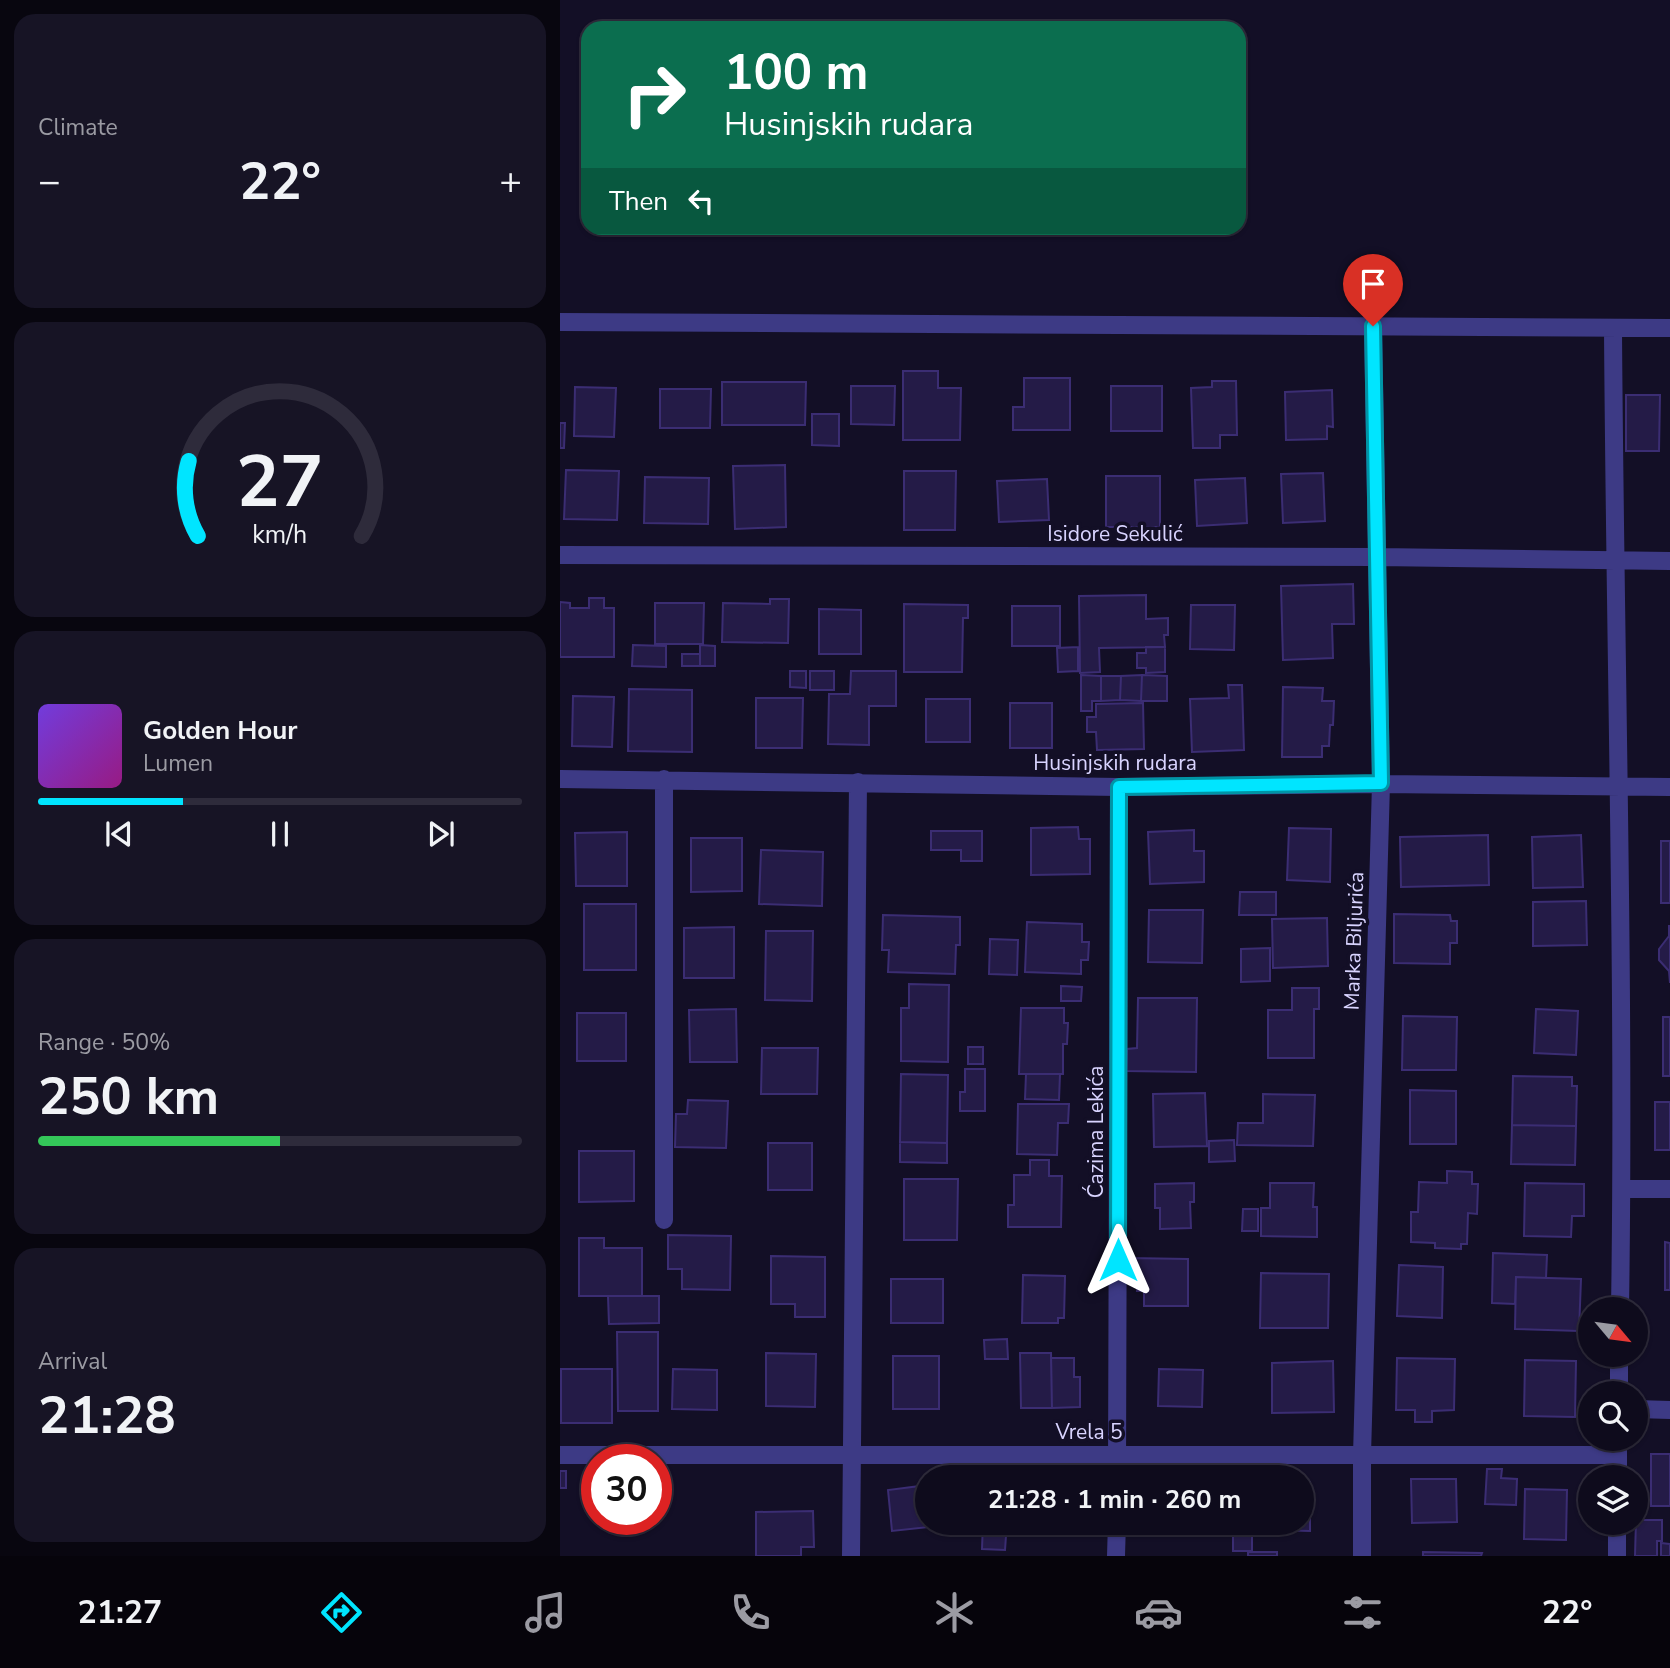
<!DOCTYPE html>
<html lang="en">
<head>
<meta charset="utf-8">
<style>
  body { margin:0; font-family:"Nunito Sans",sans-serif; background:#171425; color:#f1f3f6; height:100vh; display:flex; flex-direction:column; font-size:26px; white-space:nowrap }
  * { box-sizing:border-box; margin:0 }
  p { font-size:23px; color:#9b9ba3 }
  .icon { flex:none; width:38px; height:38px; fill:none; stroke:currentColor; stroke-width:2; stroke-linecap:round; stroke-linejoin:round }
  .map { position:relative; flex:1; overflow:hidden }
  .panel { display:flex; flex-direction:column; gap:14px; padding:14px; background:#08060f; width:560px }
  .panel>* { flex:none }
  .top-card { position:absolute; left:21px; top:21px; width:665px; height:214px; border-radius:21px; box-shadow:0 2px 5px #0004,0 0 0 2px #2e2b3b; background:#0b6e4f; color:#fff; overflow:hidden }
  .needle { width:46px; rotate:119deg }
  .buttons { position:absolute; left:1018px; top:1297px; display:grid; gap:14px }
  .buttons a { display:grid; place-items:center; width:70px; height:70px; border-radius:50%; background:#0e0b1c; box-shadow:0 2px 5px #0004,0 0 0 2px #2e2b3b; font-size:35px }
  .speed { position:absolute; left:21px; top:1444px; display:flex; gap:14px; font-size:35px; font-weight:700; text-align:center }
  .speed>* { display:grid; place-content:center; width:91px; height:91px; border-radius:50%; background:#0e0b1c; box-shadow:0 2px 5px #0004,0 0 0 2px #2e2b3b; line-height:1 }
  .speed .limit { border:10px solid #d22; background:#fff; color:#111 }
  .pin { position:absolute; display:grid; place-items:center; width:60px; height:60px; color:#fff; margin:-72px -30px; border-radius:50% 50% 50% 0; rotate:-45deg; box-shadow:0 0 7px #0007 }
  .pin .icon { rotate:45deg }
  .me { position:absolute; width:77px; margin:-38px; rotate:0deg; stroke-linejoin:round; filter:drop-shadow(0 0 5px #0008) }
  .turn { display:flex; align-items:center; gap:24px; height:147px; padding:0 28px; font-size:32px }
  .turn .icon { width:91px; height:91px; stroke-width:2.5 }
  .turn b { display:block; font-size:49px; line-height:60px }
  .then { display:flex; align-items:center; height:66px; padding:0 28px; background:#0003; gap:14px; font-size:26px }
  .big { font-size:52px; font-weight:700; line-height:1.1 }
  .panel .card { flex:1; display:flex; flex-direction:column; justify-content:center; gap:10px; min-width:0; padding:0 24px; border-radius:21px; background:#171425 }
  .panel .dial { align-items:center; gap:0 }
  .dial svg { height:182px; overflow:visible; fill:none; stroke:#2e2b3b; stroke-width:7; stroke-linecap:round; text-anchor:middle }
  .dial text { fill:#f1f3f6; stroke:none }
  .song { display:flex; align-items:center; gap:21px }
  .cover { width:84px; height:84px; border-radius:10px; background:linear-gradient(135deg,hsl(260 70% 55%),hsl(310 70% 35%)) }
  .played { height:7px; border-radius:4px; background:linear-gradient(90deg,#00e5ff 30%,#2e2b3b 30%) }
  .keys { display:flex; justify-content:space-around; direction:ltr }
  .heat { display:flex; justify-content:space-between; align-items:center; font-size:38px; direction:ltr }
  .charge { height:10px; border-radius:5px; background:linear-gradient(90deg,#34c759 50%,#2e2b3b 0) }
  .trip { position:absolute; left:355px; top:1465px; width:399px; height:70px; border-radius:35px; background:#0e0b1c; box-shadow:0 2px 5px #0004,0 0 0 2px #2e2b3b; font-weight:700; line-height:70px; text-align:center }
  .menu { display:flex; height:112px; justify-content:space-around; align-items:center; background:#06040b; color:#9b9ba3 }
  .menu .icon { width:49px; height:49px }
  .menu .current { color:#00e5ff }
  .menu b { font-size:32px; color:#f1f3f6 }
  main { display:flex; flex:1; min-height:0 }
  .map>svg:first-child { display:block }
  .building { fill:#241b47; stroke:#3b2d73; stroke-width:2 }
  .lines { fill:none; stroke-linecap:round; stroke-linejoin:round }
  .minor { stroke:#3d3a85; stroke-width:18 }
  .route-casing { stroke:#0095a6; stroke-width:18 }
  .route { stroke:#00e5ff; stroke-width:12 }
  .labels { text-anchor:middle; stroke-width:7; stroke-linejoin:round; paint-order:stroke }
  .street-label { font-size:21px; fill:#d9d4ff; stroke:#130f26 }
</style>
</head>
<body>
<main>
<section class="panel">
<div class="card"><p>Climate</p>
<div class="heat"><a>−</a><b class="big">22°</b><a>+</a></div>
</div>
<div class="card dial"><svg viewBox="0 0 100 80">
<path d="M14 69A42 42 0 1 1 86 69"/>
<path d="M14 69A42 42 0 0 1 10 36" stroke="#00e5ff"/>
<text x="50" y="56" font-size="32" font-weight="700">27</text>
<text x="50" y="72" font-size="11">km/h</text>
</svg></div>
<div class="card">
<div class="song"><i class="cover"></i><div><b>Golden Hour</b><p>Lumen</p></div></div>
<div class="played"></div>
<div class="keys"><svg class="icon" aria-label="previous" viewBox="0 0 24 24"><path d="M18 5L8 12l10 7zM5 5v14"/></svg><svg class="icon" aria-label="pause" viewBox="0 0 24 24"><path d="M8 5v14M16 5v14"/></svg><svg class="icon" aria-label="next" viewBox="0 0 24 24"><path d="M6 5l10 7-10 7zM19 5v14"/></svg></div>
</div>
<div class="card"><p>Range · 50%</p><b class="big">250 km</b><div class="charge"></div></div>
<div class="card"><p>Arrival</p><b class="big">21:28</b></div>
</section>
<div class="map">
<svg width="1110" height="1556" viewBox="0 0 1110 1556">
  <rect width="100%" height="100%" fill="#130f26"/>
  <path class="building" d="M343,371H378V388H401L400,440H343Z
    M464,378H510V430H453V407H464Z
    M652,381H676L677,435H660V448H633L631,388L652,387Z
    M162,382H246L245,425H162Z
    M291,386H335L334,425L291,424Z
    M551,386H602V431H551Z
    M15,387L56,388L54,437L14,436Z
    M100,389H151L150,428H100Z
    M772,390L773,427L767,426V439L726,440L725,392Z
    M1066,395H1100L1099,451H1066Z
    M252,414H279V446L252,445Z
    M0,423H5L4,448H0Z
    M225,465L226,527L175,529L173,466Z
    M6,470L59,471L57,520L4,519Z
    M344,471H396L395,530H344Z
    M763,473L765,521L723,523L721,474Z
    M546,476H600V527H546Z
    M85,477L149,478L148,524L84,523Z
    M685,478L687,523L637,526L635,480Z
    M487,479L489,520L439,522L437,481Z
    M793,584L794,624H772L773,658L723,660L721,586Z
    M586,595V619L608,618V635H604L605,647L539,648L540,672L520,673L519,596Z
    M29,598H44V608H54V657H0V602L10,603V608H29Z
    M210,599H229L228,643L162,642L163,603L210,604Z
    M95,603H144L143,644H95Z
    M344,604L408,605V618H403L402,672H344Z
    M631,605H675L674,650L630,649Z
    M452,606H500V646H452Z
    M259,609L301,610V654H259Z
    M73,645L106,646V667L72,666Z
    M140,645L155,646V666H140Z
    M518,647V671L498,672L497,648Z
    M586,647H605V672L586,673V668H577V653H586Z
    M122,654H140V666H122Z
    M230,671H246V688L230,687Z
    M250,671H274V690H250Z
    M291,671H336V706H309V745L268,744L269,694H290Z
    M521,675L541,676V701H532V711H521Z
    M582,675L581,701L560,700L561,676Z
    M582,675L607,676V701H581Z
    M541,676H561L560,700L541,701Z
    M668,685H682L684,750L632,752L630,699L669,698Z
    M723,687L763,688L762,701H774L773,725H770L769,746H762V757H722Z
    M69,689L132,690V752L68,751Z
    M13,696L54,697L52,747L12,746Z
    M196,698H243L242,748H196Z
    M366,699H410V742H366Z
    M450,703H492V748H450Z
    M583,703L584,749L537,750L536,732H527V717H536V704Z
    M518,827L519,839H530V874L471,875V828Z
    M729,828L771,829L770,882L727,880Z
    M634,830V851H644V882L590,884L588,832Z
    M371,831H422V861H401V850H371Z
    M67,832V886H16L15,833Z
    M928,835L929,885L841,887L840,837Z
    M1021,835L1023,887L973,888L972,837Z
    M131,838H182V891L131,892Z
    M1101,841H1110V903H1101Z
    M201,850L263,852L262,906L199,904Z
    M680,892H716V915H679Z
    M1026,901L1027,945L973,946V902Z
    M24,904H76V970H24Z
    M589,910H643L642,963L588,962Z
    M834,914L890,915L891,921H897V943H890V964L834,963Z
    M323,915L400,917V945H396L395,974L328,972L329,950H322Z
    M767,918L768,966L713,968L712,919Z
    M467,922L522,924V942H529L528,960H521V974L465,972Z
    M1109,926H1110V983L1109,971L1099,960V949L1109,936Z
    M174,927V978H124V928Z
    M206,931H253L252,1001L205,1000Z
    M430,939L458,940L457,975L429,974Z
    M710,948V981L681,982V949Z
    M349,984L389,985L388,1062L341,1061V1008H349Z
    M501,986L522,987L521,1001H501Z
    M732,988H759V1009H754V1058H708V1010H732Z
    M578,998H637L636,1072L566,1071L567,1049L577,1048Z
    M461,1008H504V1023H508L507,1044H503V1074H459Z
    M176,1009L177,1062H130L129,1010Z
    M976,1009L1018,1011L1016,1055L974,1053Z
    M17,1013H66V1061H17Z
    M843,1016L897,1017L896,1070H842Z
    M1103,1017H1110V1076H1103Z
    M408,1047H423V1064H408Z
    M202,1048H258L257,1094H201Z
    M405,1069H425V1111H400V1092H405Z
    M341,1074L388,1075L387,1143L340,1142Z
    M466,1074H500L499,1100L465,1099Z
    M953,1076L1012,1077V1086H1017L1016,1126L952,1125Z
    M850,1090L896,1091V1144H850Z
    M645,1093L647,1146L594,1147L593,1094Z
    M703,1094L755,1095L753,1146L677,1145L678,1123H703Z
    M128,1100L168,1101L166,1148L115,1147L116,1114H127Z
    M1095,1102H1110V1150H1095Z
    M458,1104H509L508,1123H498L497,1155L457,1154Z
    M952,1125L1016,1126L1015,1165L951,1164Z
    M674,1140L675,1161L649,1162V1141Z
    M340,1142L387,1143V1163L340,1162Z
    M208,1143H252V1190H208Z
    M19,1151H74V1201L19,1202Z
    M470,1160H489V1176H502L501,1227H448V1205H454V1175H470Z
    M887,1171L912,1172V1184H918L917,1214L908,1213L907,1244H901V1249L875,1248V1243L851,1242V1212H858L859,1182L887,1183Z
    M344,1179H398L397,1240H344Z
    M634,1183V1202H630L631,1228L600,1229V1208H595V1184Z
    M710,1183H754L753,1207H757V1237L701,1236V1208H710Z
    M965,1183L1024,1184V1216H1012L1011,1237L964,1236Z
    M683,1209H698V1231H682Z
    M108,1235L171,1236L170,1290L122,1289V1269H108Z
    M19,1238H44V1248H82V1296H19Z
    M1105,1242L1110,1243V1290H1105Z
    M933,1253L987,1255L986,1278L956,1277L955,1304L932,1303Z
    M211,1256L265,1257V1317H235V1304H211Z
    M569,1258L628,1259V1306H584V1291H577L578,1276H569Z
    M839,1265L883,1267L882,1318L837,1316Z
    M701,1273L769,1274L768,1328H700Z
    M463,1275L505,1276L504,1318H498V1323H462Z
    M956,1277L1021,1279L1019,1331L955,1329Z
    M331,1279H383V1323H331Z
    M48,1296H99V1323L49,1324Z
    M57,1332H98V1411H58Z
    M447,1339L448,1359H425L424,1340Z
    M206,1353L256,1354L255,1407L206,1406Z
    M460,1353H491L492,1408H461Z
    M333,1356H379V1409H333Z
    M491,1358H514V1377H520V1407L492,1408Z
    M837,1358L895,1359L894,1410L872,1411V1422H855V1410H836Z
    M965,1360L1016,1361L1015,1417L964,1416Z
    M773,1361L774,1412L712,1413V1363Z
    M1,1369H52V1423H1Z
    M113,1369L157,1370V1410L112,1409Z
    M599,1369L643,1370L642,1407L598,1406Z
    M1091,1454H1110V1506H1091Z
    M927,1469H942L941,1478L957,1479L956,1505L925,1504Z
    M0,1471H6V1488H0Z
    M851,1479H896L897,1522L852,1523Z
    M742,1482H750V1531L705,1530V1522H742Z
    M368,1485V1522L406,1523L332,1531L328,1490Z
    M965,1489L1007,1490L1006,1540L964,1539Z
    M253,1511L254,1547H241V1556H196V1512Z
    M1076,1520H1102V1541H1097V1556H1075Z
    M423,1522H447L445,1550L422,1549Z
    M455,1522H513V1533L456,1534Z
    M598,1522H649V1525H598Z
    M673,1522H692V1551H673Z
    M1101,1543L1110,1544V1556H1101Z
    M688,1552H717V1556H688Z
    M863,1552L922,1553L921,1556H863Z"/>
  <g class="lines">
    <path class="minor" d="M0,322L1110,328
      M1053,328C1055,655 1065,982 1060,1309
      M0,555L818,557L1110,561
      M0,779L559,787L821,784L1110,787
      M104,779V1220
      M1062,1189H1110
      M1059,1393V1354
      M1076,1409L1110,1410
      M0,1455H1058
      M557,1477L559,787
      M1058,1477V1438
      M291,1556L298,782
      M556,1556L557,1522
      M802,1556V1455L821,784L813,326
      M1057,1556V1522"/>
  </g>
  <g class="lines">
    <g class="route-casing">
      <path id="route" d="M558,1260L559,787L821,783L813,326"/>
    </g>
    <use href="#route" class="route"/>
  </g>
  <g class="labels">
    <g class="street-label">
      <text x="555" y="541">Isidore Sekulić</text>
      <text x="555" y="770">Husinjskih rudara</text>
      <text transform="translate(794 941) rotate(-88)" y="7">Marka Biljurića</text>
      <text transform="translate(536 1132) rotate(-90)" y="7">Ćazima Lekića</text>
      <text x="529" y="1439">Vrela 5</text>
    </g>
  </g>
</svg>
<div class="buttons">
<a><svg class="needle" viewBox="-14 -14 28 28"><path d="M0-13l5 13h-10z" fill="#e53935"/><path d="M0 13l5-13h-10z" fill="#9b9ba3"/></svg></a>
<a><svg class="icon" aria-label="search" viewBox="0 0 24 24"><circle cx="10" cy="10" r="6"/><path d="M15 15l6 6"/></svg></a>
<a><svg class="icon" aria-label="layers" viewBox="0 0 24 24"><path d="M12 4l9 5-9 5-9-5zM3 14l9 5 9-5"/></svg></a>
</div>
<div class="speed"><div class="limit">30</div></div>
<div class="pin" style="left:813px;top:326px;background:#d93025"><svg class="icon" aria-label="arrive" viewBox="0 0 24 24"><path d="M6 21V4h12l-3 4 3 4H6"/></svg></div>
<svg class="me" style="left:558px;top:1260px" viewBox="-20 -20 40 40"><path d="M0-17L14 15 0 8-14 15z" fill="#00e5ff" stroke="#fff" stroke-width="4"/></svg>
<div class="trip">21:28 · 1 min · 260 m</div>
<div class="top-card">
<div class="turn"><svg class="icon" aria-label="right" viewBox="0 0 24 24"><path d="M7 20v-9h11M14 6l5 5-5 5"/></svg><div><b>100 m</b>Husinjskih rudara</div></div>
<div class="then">Then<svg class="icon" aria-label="left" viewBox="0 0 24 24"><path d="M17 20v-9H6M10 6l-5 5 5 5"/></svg></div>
</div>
</div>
</main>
<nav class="menu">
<b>21:27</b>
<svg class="icon current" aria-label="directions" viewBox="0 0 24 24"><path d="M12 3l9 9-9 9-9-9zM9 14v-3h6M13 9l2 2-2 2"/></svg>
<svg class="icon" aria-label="music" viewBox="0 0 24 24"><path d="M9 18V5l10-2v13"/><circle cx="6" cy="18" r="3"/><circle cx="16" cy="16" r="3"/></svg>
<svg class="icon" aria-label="phone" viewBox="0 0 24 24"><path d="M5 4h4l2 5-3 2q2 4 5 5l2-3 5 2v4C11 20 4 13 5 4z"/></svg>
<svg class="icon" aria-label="climate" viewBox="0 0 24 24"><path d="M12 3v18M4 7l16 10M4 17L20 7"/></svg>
<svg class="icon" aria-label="car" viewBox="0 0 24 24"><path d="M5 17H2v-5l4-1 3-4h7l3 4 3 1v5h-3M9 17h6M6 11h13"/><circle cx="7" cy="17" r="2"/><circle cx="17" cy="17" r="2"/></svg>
<svg class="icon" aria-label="filters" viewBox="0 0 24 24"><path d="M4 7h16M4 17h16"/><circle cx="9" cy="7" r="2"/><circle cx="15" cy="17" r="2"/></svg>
<b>22°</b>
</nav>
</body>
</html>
